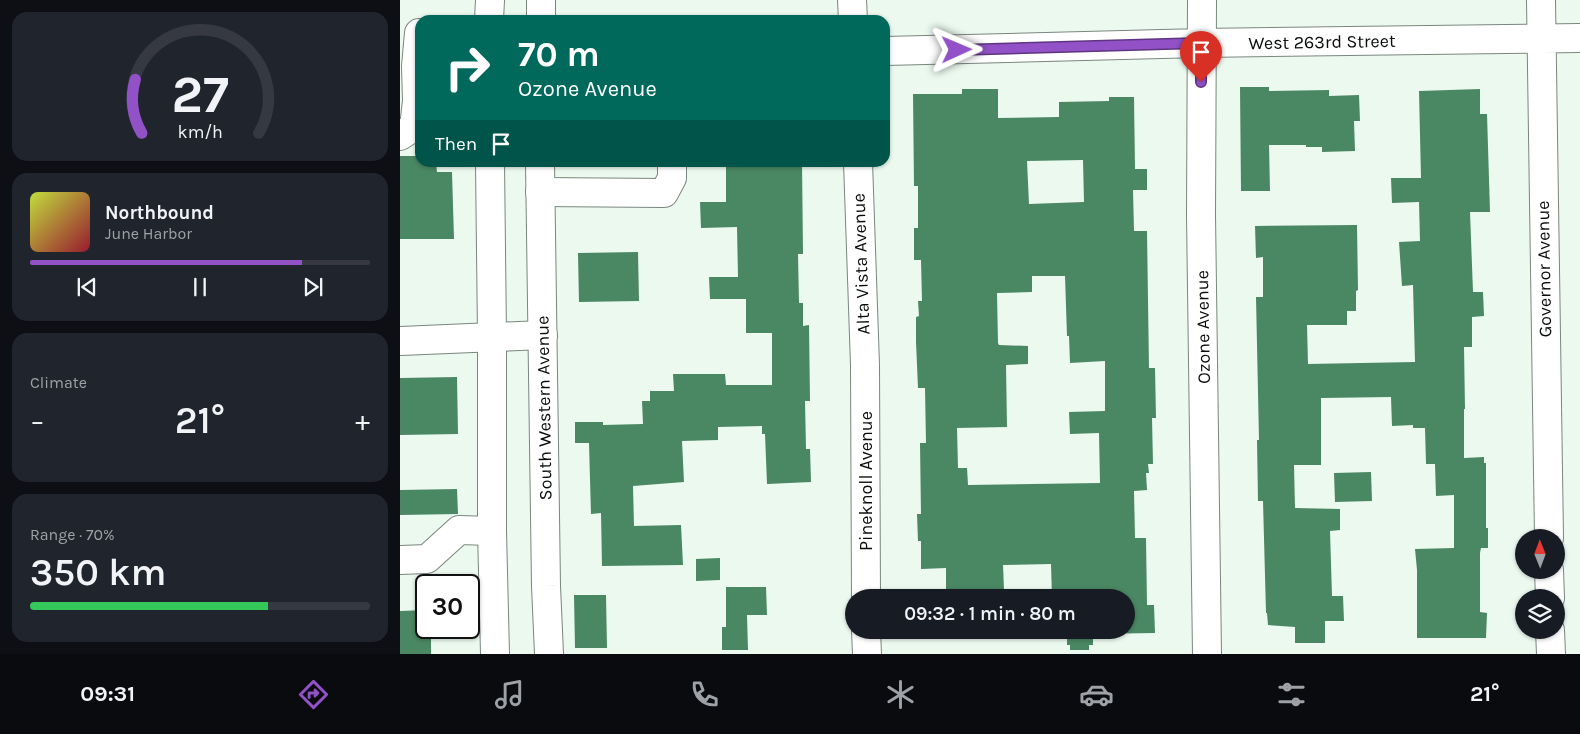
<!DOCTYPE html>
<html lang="en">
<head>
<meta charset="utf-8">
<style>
  body { margin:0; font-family:Karla,sans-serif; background:#20242c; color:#f1f3f6; height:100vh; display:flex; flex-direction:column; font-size:19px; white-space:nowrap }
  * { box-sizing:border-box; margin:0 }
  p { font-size:16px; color:#9ea1a6 }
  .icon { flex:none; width:28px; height:28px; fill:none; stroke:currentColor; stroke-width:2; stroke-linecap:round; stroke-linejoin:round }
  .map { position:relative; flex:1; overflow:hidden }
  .sheet { display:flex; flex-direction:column; gap:12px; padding:12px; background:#0d0f14; width:400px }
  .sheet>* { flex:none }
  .top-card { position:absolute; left:15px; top:15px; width:475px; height:152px; border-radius:15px; box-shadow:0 1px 4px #0004; background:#00695c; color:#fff; overflow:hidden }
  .needle { width:32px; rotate:359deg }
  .buttons { position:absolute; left:1115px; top:529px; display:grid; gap:10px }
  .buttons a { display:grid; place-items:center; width:50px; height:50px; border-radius:50%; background:#171b24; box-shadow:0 1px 4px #0004; font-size:25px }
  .speed { position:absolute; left:15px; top:574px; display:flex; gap:10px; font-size:25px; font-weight:700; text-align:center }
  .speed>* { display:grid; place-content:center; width:65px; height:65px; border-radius:50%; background:#171b24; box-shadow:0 1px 4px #0004; line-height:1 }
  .speed .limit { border:2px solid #111; border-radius:8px; background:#fff; color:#111 }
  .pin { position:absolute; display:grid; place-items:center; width:42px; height:42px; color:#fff; margin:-51px -21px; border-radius:50% 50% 50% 0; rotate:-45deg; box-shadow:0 0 5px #0007 }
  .pin .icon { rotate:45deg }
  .me { position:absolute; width:55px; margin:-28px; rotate:89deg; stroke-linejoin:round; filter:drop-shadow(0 0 4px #0008) }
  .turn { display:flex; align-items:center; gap:18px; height:105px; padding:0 20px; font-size:22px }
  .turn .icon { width:65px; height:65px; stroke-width:2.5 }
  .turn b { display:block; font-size:35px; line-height:42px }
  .then { display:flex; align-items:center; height:48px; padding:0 20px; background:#0003; gap:10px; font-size:19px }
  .big { font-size:38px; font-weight:600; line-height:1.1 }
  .sheet .widget { flex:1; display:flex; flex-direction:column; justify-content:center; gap:8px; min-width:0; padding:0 18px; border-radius:15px; background:#20242c }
  .sheet .dial { align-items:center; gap:0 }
  .dial svg { height:130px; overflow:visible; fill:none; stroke:#363941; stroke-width:7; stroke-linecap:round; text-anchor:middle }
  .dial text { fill:#f1f3f6; stroke:none }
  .song { display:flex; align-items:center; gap:15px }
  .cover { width:60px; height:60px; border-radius:8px; background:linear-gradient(135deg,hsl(70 70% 55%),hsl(350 70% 35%)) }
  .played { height:5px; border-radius:2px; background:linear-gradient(90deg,#9251c7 80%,#363941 80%) }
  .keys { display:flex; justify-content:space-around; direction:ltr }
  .heat { display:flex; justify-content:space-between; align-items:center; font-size:28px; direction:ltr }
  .charge { height:8px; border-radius:4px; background:linear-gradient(90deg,#34c759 70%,#363941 0) }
  .trip { position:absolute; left:445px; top:589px; width:290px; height:50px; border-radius:25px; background:#171b24; box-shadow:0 1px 4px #0004; font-weight:600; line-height:50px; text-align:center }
  .menu { display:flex; height:80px; justify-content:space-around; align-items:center; background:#090b0e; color:#9ea1a6 }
  .menu .icon { width:35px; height:35px }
  .menu .selected { color:#9251c7 }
  .menu b { font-size:22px; color:#f1f3f6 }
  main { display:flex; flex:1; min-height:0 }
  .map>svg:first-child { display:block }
  .building { fill:#4a8763; fill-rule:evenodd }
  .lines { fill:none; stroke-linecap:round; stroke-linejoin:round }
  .minor-casing { stroke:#7a867e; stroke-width:30 }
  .major-casing { stroke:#7a867e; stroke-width:30 }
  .minor { stroke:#fff; stroke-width:28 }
  .major { stroke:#fff; stroke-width:28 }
  .route-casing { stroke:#5f3581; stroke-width:12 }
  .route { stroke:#9251c7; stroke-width:9 }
  .labels { text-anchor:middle; stroke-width:4; stroke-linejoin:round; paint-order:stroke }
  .street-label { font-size:18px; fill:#090d0a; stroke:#fff }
</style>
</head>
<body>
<main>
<section class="sheet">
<div class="widget dial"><svg viewBox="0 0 100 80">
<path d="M14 69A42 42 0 1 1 86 69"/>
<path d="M14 69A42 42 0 0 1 10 36" stroke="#9251c7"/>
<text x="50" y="56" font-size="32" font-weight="700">27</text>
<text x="50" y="72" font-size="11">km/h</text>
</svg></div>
<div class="widget">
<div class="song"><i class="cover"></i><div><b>Northbound</b><p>June Harbor</p></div></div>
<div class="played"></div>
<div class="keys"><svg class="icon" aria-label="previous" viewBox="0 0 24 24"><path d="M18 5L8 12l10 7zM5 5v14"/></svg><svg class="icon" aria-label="pause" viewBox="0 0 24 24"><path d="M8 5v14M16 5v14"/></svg><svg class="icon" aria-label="next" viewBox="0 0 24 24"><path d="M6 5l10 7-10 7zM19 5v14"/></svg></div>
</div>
<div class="widget"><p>Climate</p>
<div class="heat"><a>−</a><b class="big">21°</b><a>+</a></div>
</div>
<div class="widget"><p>Range · 70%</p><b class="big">350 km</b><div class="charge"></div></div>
</section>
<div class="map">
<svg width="1180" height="654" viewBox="0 0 1180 654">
  <rect width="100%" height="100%" fill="#ebf9ef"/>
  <path class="building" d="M840,87H869V91L929,90V96L959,95L960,121H954L955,151L922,152V147H906V145H869L870,191H841Z
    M562,89H598V118L659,117V102L709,101V97H734L735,169H747V190H733L734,231H747L749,368H755L756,418H752L753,464H748L749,473H746L747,490L734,491L735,538H746L747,605H754L755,633L693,634V645H689V650H670V645H667V630H726V598H652L651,564L603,565L604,590L590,591V598H553V594H546V568L521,569V541H518L517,514H521L520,443H526L525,388H518L516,342V317L519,316L518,301H522L521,260H514V228H518V186H514L513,94H562ZM683,160L684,202L629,204L627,161ZM632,276H665L667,336H669L670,363L705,361V411L669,412L670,434L699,433L700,483L568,485L567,468H558L557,428L607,427L606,365L628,364V346L599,345L598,343L597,293L632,292Z
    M1080,89V114H1087L1090,212H1070L1073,292H1083L1084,316L1072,317V347H1064L1065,409H1064V458L1084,457V463H1086V528H1088V548H1081L1080,553V612L1087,613L1086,638H1017V570L1015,549L1054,548V495L1036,496L1035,464H1026L1025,428H1013V425L992,426L991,397L921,398V465H894L895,508L940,509V530L930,531L932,596H943L944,621H925V643H895V627L868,625L867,613H866L863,501H858L857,440H859L856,297H863V257L856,258L855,226L957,225L958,290L956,291V311H947V325H907L908,364L1015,362L1013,285L1002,286L999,242L1020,241L1019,202L992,203L991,178H1021L1019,91Z
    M0,156H20V162H36L37,172H52L54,239H0Z
    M326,162H402L403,254H398L399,303H403V326L409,325L410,401H405L406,449H410L411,482L367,484L365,434H362V426L318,427V440L282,441L284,482L233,486L234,526L281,525L283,565L202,566L201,513L191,514L189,443H175V422H203V425L243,424L242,401H250V391H274L273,374H325L326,385H372V333H346V299H310L309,277H338L337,227L301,228L300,202H326Z
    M238,252L239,301L179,302L178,253Z
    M57,377L58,434L0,435V378Z
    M971,472L972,501L935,502L934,473Z
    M57,489L58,514L0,515V490Z
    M320,558V580L296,581V559Z
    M326,587H366L367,615H347L348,650H322V627H326Z
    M174,595H206L207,648H175Z
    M26,610V628H31V654H0V611Z"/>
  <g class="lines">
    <g class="minor-casing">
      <path id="minor" d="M452,0L453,20
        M802,0L801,215L807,654
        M1141,0L1149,538
        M485,51L801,43L1180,38
        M0,136L14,127L17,101L16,66L19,33
        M458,162L465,365L466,598
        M140,192L264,193L272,178V162
        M0,341L143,335
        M0,560L27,559L59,530L92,531
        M1149,570L1150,598
        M466,630L467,654
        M1150,630L1151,654"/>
    </g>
    <g class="major-casing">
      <path id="major" d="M89,20L90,0
        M141,20V0
        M90,162L92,337V531L95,654
        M140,162L146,586L149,654"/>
    </g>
    <use href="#minor" class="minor"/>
    <use href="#major" class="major"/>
  </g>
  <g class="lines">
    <g class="route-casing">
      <path id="route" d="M557,50L801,43V82"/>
    </g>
    <use href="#route" class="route"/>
  </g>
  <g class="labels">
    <g class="street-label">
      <text transform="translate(922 42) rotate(-1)" y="6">West 263rd Street</text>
      <text transform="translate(461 264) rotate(-92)" y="6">Alta Vista Avenue</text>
      <text transform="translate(1144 269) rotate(-91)" y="6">Governor Avenue</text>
      <text transform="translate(803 327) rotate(-91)" y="6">Ozone Avenue</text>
      <text transform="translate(144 408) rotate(-91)" y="6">South Western Avenue</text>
      <text transform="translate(466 481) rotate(-90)" y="6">Pineknoll Avenue</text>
    </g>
  </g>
</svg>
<div class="buttons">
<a><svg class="needle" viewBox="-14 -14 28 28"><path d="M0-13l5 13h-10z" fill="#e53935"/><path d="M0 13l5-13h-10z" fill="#9ea1a6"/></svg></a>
<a><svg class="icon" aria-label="layers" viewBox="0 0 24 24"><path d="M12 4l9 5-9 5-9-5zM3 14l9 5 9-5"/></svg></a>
</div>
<div class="speed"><div class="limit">30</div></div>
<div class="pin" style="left:801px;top:82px;background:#d93025"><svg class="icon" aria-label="arrive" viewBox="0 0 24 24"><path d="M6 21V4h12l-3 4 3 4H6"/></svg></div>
<svg class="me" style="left:557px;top:50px" viewBox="-20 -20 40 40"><path d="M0-17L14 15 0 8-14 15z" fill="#9251c7" stroke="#fff" stroke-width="4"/></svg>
<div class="trip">09:32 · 1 min · 80 m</div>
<div class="top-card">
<div class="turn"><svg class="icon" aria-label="right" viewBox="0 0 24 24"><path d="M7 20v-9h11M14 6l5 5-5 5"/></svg><div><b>70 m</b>Ozone Avenue</div></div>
<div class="then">Then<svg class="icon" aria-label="arrive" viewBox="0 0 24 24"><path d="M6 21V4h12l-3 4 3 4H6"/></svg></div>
</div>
</div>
</main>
<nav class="menu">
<b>09:31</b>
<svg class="icon selected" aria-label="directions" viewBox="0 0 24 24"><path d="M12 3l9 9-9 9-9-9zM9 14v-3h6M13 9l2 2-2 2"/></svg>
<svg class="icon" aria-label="music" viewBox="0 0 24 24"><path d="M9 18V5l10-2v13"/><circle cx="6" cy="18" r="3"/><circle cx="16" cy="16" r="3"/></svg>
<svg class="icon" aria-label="phone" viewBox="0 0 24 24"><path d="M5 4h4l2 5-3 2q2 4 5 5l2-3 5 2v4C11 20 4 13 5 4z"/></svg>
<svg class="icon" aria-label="climate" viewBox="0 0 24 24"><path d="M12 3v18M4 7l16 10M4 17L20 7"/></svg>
<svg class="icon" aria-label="car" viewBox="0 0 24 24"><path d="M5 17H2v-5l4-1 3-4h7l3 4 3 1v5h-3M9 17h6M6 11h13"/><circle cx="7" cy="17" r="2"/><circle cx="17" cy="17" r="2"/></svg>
<svg class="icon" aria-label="filters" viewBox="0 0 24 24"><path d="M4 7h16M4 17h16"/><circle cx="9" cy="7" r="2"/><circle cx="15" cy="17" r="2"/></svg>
<b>21°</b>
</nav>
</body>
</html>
